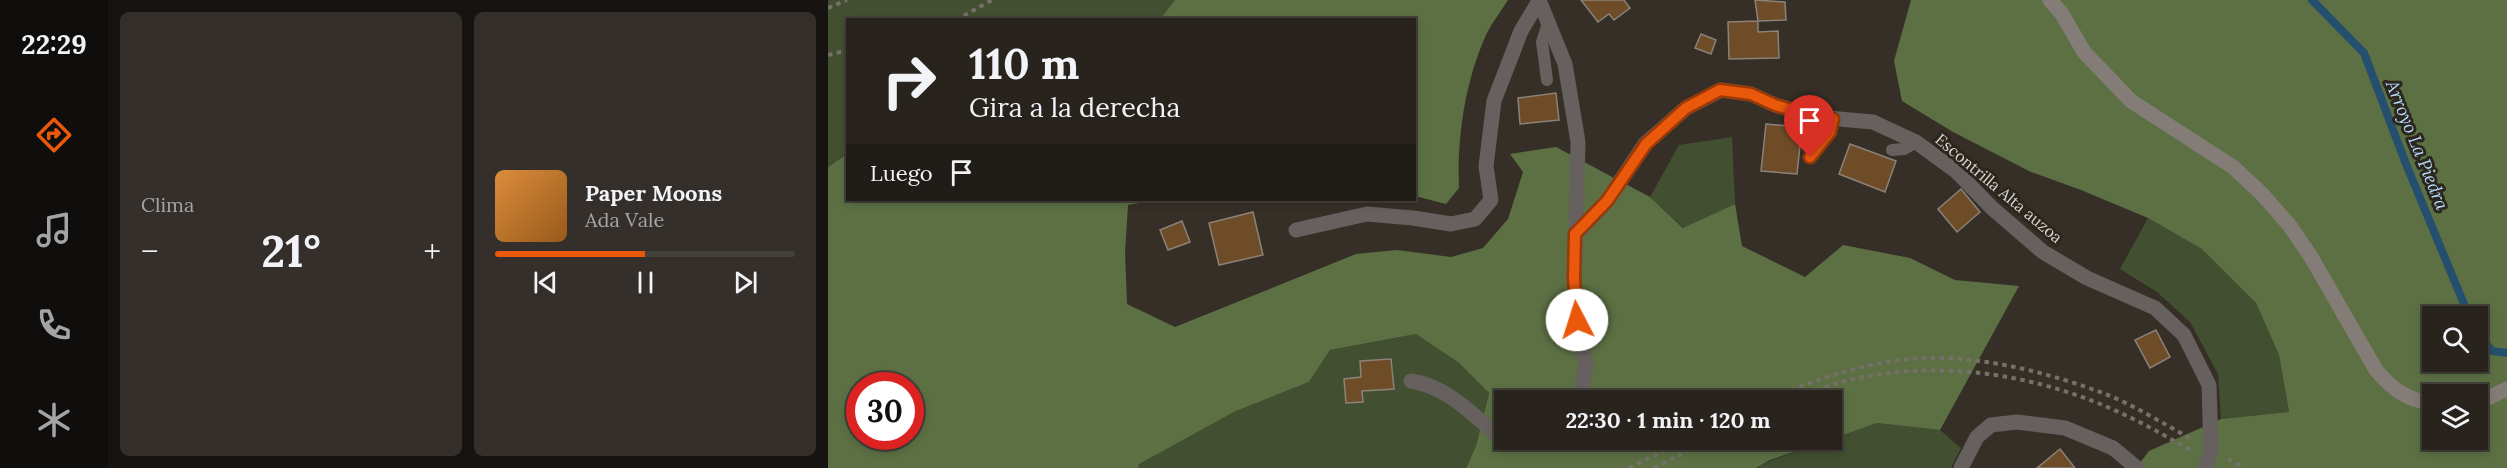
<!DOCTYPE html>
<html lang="es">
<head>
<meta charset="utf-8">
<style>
  body { margin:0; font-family:Lora,serif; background:#342f2a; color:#f1f3f6; height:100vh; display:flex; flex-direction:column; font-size:22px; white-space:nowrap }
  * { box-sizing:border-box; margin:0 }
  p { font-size:20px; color:#a5a4a4 }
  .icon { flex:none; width:33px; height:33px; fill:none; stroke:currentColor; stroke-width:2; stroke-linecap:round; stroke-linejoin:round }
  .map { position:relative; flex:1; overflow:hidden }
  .side { display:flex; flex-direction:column; gap:12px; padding:12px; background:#161310; width:720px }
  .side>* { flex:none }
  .hud { position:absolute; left:18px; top:18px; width:570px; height:183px; border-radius:0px; box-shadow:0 3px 9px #0003,0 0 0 2px #44403b; background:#28231d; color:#f1f3f6; overflow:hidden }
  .controls { position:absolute; left:1594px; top:306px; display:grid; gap:12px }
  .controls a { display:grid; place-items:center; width:66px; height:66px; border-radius:0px; background:#28231d; box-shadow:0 3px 9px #0003,0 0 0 2px #44403b; font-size:30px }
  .speed { position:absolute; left:18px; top:372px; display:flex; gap:12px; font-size:30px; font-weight:700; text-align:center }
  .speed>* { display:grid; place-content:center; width:78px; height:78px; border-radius:50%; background:#28231d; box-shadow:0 3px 9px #0003,0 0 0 2px #44403b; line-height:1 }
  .speed .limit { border:9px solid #d22; background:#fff; color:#111 }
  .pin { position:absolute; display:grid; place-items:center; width:51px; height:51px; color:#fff; margin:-62px -26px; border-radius:50% 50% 50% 0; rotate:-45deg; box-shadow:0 0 6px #0007 }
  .pin .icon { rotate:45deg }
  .me { position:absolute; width:66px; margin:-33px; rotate:355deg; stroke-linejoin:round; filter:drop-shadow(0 0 4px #0008) }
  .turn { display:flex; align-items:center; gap:21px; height:126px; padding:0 24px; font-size:27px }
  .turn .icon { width:78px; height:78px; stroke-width:2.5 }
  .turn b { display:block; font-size:42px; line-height:51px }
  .then { display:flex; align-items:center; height:57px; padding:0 24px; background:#0003; gap:12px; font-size:22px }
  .big { font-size:45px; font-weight:700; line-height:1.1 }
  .side .card { flex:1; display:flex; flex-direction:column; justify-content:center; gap:9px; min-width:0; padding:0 21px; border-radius:9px; background:#342f2a }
  .song { display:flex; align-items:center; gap:18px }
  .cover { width:72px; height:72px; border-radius:9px; background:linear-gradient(135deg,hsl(30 70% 55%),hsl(30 70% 35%)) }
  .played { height:6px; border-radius:3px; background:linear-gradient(90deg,#ea580c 50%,#44403b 50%) }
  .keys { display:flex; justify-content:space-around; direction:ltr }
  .heat { display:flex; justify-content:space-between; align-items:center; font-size:33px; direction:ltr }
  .side .tiles { flex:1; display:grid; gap:12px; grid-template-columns:repeat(2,1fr) }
  .trip { position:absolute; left:666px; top:390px; width:348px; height:60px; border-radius:0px; background:#28231d; box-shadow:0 3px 9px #0003,0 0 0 2px #44403b; font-weight:700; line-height:60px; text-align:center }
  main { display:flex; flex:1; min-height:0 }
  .tab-bar { display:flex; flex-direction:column; width:108px; justify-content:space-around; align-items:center; background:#100e0c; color:#a5a4a4 }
  .tab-bar .icon { width:42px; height:42px }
  .tab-bar .active { color:#ea580c }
  .tab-bar b { font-size:27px; color:#f1f3f6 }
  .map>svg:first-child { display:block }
  .green { fill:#425031 }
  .forest { fill:#5c7044; fill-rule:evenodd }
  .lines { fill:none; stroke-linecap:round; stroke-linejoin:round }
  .stream { stroke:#254f6e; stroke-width:8 }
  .building { fill:#6f4c28; stroke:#8b827a; stroke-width:1.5 }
  .path { stroke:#757169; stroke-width:4; stroke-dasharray:4.5 4.5; stroke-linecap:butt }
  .lane { stroke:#66615e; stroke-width:12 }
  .street { stroke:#66615e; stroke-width:15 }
  .secondary { stroke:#837c77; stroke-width:15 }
  .route-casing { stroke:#983908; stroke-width:15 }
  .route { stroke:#ea580c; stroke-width:10 }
  .labels { text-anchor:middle; stroke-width:6; stroke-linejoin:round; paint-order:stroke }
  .street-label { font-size:16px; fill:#d8d5cf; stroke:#2b261e }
  .water-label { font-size:18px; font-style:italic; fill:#b6dcfc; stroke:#2b261e }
</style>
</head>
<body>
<main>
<nav class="tab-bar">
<b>22:29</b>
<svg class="icon active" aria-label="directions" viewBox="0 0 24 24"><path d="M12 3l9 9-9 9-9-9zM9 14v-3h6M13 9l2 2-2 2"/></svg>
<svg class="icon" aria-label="music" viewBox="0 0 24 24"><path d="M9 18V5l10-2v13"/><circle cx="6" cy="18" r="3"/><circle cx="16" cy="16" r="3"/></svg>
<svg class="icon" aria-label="phone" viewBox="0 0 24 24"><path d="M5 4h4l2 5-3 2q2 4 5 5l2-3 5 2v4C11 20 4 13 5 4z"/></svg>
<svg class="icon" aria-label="climate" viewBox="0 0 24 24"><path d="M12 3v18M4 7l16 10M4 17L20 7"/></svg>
</nav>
<section class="side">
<div class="tiles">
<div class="card"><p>Clima</p>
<div class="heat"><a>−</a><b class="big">21°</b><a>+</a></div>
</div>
<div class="card">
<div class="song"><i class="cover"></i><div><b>Paper Moons</b><p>Ada Vale</p></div></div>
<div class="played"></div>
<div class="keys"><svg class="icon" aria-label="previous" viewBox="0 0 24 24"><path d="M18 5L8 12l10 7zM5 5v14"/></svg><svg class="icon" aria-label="pause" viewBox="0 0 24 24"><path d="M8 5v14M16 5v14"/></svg><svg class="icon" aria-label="next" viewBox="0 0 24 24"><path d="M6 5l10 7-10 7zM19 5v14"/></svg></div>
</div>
</div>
</section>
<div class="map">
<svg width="1679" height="468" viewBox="0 0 1679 468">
  <rect width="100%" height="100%" fill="#352f27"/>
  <path class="green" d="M0,0H347L332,19L20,20L19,154L0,167Z
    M904,137L907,204L856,228L822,197L851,145Z
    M1320,218L1375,249L1428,303L1451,355L1461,412L1393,419L1390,374L1362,322L1329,292L1292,269Z
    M588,334L631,363L661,393L648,446L638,468H310V464L406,412L481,382L502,350Z
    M1049,423L1112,430L1133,448L1123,468H928L942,461Z"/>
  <path class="forest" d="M347,0H680C673,11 664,23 658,35C637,82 629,137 631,188L618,204L587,196L586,20L332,19Z
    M1083,0H1679V468H1308L1321,451L1393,419L1461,412L1451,355L1428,303L1374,249L1320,218L1253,190L1203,172L1125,132L1074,101L1066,61ZM1605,316H1650V362H1605ZM1605,394H1650V440H1605Z
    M728,147L822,197L855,228L907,204L914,246L977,277L1015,245L1082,258L1127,280L1191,286L1112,430L1049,423L1004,439V400H676V440H1002L942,460L928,468H638L648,446L661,393L631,363L588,334L502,350L481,382L406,412L311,464L310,468H0V167L19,154L20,200H329L300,205L297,253L299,304L347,327L528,254L569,250L623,257L655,248L680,219L695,172L682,154ZM32,386H82V436H32Z"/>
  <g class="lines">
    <path class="stream" d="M1484,0L1536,53L1578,164L1641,316
      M1650,333L1664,351L1679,353"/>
  </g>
  <path class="building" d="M753,0H796L802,8L786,20L781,14L770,22Z
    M927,0L957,2L958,20L930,21Z
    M930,21V32L950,31L951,58L901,59L900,22Z
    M873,34L888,40L883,54L867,48Z
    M728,93L731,120L692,124L690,98Z
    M938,124L974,127L969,174L933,171Z
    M1022,144L1068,161L1057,192L1011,174Z
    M1133,189L1152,212L1129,232L1110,209Z
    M425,212L435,255L391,265L381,223Z
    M354,221L362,242L340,250L332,230Z
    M1328,330L1342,357L1322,368L1307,340Z
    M563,359L566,389L534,391L535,402L518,403L516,379L533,377L532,361Z
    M1232,449L1247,468H1209Z"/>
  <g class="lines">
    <path class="path" d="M0,8L19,0
      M128,20L164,0
      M0,55L20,50
      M938,400C989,379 1044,359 1101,358C1159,357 1221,373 1275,393C1306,405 1336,424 1365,440
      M963,400C1069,352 1196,366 1299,416C1321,426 1342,439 1363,450
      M1400,459L1417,468
      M801,468L858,440
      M826,468L881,440"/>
    <path class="lane" d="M719,80L714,42L720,23
      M1064,150L1076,149L1088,142
      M982,157L1002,132L1005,119"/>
    <path class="street" d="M711,0L737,64L750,142L748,234L779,201L817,144L858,108L893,90L923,94L947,105L988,117L1045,122L1088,142L1129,172L1164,208L1215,252L1259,278L1327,308L1356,335L1381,385L1383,450L1377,468
      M468,230L539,214L585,218L623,224L647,219L663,200L658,166L666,101L693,31L711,1
      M583,381C618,386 643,413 669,435H676
      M747,400L753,391L758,365L749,320L746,279L748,234
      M1133,468L1149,437L1163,425L1189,422L1237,428L1285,448L1309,468"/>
    <path class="secondary" d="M1222,0L1234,14L1256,52L1303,101L1405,167L1434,194L1462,226L1483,257L1548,370C1564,389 1580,401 1605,403
      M1650,400L1662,397L1679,389"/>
  </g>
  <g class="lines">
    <g class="route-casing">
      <path id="route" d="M749,320L746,279L747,234L779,201L818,144L858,108L892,90L923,94L947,105L988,117L1005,119L1002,132L982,157"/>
    </g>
    <use href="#route" class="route"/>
  </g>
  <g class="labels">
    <g class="street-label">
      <text transform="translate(1171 188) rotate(40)" y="6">Escontrilla Alta auzoa</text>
    </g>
    <g class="water-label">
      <text transform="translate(1589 145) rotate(68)" y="6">Arroyo La Piedra</text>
    </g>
  </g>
</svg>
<div class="controls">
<a><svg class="icon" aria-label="search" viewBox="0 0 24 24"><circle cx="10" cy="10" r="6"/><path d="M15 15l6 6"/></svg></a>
<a><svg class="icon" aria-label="layers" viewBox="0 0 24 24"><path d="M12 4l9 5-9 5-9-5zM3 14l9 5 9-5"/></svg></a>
</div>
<div class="speed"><div class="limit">30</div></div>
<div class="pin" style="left:982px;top:157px;background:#d93025"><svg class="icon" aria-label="arrive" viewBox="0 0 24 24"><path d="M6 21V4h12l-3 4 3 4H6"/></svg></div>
<svg class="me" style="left:749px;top:320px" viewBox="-20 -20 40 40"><circle r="19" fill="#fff"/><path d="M0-13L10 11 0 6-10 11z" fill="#ea580c"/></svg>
<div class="trip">22:30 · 1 min · 120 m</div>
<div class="hud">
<div class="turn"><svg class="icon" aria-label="right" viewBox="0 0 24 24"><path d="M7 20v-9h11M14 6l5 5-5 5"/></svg><div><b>110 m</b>Gira a la derecha</div></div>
<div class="then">Luego<svg class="icon" aria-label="arrive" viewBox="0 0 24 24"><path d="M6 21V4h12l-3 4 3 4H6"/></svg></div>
</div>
</div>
</main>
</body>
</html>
